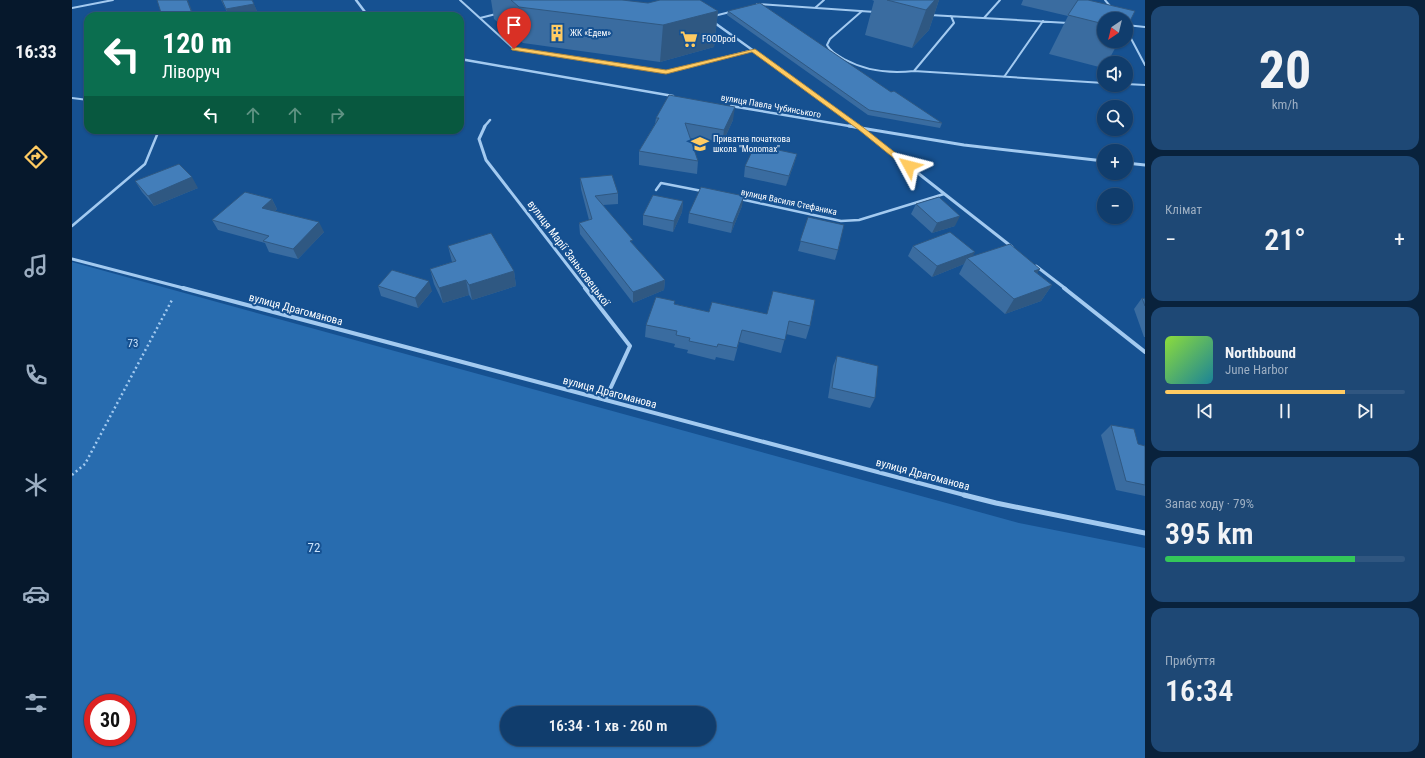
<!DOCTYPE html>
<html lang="uk">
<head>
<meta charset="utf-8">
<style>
  body { margin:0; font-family:"Roboto Condensed",sans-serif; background:#1e4875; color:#f1f3f6; height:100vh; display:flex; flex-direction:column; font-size:15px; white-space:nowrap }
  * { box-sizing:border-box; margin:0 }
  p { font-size:13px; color:#9caec2 }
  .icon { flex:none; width:22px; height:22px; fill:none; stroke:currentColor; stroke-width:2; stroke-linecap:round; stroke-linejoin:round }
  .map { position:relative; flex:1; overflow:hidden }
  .drawer { display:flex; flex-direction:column; gap:6px; padding:6px; background:#09223c; width:280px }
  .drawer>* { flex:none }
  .top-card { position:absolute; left:12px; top:12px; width:380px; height:122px; border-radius:12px; box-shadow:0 1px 3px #0004,0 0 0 1px #305680; background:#0b6e4f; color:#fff; overflow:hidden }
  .needle { width:26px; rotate:215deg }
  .tools { position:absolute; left:1025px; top:12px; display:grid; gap:8px }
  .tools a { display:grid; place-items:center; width:36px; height:36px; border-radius:50%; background:#103d6d; box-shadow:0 1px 3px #0004,0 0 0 1px #305680; font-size:20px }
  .speed { position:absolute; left:12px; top:694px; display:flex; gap:8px; font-size:20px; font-weight:700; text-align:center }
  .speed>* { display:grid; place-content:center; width:52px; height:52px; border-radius:50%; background:#103d6d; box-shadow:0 1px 3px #0004,0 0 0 1px #305680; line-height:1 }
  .speed .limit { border:6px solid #d22; background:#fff; color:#111 }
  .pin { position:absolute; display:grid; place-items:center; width:34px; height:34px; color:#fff; margin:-41px -17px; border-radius:50% 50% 50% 0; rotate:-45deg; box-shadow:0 0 4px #0007 }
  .pin .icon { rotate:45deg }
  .me { position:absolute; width:44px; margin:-22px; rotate:308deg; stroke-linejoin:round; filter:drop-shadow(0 0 3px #0008) }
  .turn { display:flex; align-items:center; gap:14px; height:84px; padding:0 12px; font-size:18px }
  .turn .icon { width:52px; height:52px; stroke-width:2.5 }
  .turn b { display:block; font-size:28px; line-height:34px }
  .lanes { display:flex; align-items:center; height:38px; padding:0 12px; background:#0003; justify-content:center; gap:20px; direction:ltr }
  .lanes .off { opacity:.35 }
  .big { font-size:30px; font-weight:600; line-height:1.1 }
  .drawer .widget { flex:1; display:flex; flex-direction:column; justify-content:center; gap:6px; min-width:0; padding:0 14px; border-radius:12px; background:#1e4875 }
  .drawer .dial { align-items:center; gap:0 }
  .dial b { font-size:52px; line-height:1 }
  .song { display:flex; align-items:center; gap:12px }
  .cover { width:48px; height:48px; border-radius:6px; background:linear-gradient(135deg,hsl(90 70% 55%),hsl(190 70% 35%)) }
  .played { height:4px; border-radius:2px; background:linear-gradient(90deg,#ffcb62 75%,#305680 75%) }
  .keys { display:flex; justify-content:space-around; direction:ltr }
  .heat { display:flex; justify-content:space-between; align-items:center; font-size:22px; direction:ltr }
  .charge { height:6px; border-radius:3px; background:linear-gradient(90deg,#34c759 79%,#305680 0) }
  .trip { position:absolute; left:428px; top:706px; width:216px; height:40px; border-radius:20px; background:#103d6d; box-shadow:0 1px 3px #0004,0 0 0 1px #305680; font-weight:600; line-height:40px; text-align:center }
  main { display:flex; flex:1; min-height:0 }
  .tab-bar { display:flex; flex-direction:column; width:72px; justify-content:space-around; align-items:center; background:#06182c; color:#9caec2 }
  .tab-bar .icon { width:28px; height:28px }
  .tab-bar .selected { color:#ffcb62 }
  .tab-bar b { font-size:18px; color:#f1f3f6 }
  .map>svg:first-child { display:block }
  .green { fill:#286caf; fill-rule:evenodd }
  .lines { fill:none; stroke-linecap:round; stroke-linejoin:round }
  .path { stroke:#a3caf0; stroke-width:2.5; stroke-dasharray:2 3; stroke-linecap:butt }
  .service-far1 { stroke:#a3caf0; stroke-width:2 }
  .service { stroke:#a3caf0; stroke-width:2.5 }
  .minor-far3 { stroke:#a3caf0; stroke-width:2.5 }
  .minor-far2 { stroke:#a3caf0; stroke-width:3 }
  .minor-far1 { stroke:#a3caf0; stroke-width:4 }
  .minor { stroke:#a3caf0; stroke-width:5 }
  .wall { fill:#3a6ca0 }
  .shaded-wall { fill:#2f5882 }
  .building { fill:#437eba; stroke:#2f5882 }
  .route { fill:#ffcb62; stroke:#a68440 }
  .labels { text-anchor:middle; stroke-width:4; stroke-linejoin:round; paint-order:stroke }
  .far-poi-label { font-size:9px; fill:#fff; stroke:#165191; text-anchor:start }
  .far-street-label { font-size:9px; fill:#fff; stroke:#165191 }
  .street-label { font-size:11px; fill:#fff; stroke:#165191 }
  .park-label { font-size:11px; fill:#cae3fc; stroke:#165191 }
  .near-park-label { font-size:13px; fill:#cae3fc; stroke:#165191 }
</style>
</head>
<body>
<main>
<nav class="tab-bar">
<b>16:33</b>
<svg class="icon selected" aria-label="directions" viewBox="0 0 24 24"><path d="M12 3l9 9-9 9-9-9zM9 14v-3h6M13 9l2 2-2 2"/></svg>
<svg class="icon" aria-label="music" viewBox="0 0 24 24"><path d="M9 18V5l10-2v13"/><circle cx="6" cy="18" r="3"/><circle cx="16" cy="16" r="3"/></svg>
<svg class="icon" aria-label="phone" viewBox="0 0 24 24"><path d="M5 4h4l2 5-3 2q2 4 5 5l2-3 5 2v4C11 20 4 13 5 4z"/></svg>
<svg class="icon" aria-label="climate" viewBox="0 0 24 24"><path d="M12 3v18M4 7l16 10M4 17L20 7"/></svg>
<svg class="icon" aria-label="car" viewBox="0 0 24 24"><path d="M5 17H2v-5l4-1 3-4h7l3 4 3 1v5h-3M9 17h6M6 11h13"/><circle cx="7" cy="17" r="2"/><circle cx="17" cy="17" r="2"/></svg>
<svg class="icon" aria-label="filters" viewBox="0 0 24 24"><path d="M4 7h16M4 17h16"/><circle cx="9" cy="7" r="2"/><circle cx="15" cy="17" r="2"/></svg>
</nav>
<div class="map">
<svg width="1073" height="758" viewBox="0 0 1073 758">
  <rect width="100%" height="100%" fill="#165191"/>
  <path class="green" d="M0,262L947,523L1073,548V758H0ZM21,703H55V737H21ZM435,713H637V739H435Z"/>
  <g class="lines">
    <path class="path" d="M0,475L13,464L101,298"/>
    <path class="service-far1" d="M388,0L442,49L594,72L681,50
      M1033,0L1038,6
      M685,4L803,12
      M0,8L41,0
      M743,8L752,0
      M790,11L758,39L755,45C759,52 765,55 772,59C794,71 817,74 842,71L1032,83
      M858,15L996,23
      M642,16L658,12
      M408,18L424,14
      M912,18L928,0
      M1054,25L1073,27
      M1054,29L1073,65
      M842,71L882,23L879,16
      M932,77L971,21
      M1054,84L1073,85
      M0,98L16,100"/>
    <path class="service" d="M584,190L589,183L630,191
      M668,199L769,221L787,220L872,194
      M0,226L73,164L87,130"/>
    <path class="minor-far3" d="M284,0L296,16
      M640,21L788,127
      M388,59L601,96
      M659,106L783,127
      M412,127L418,120"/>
    <path class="minor-far2" d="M413,126L407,139L414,160L514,289
      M777,126L892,145L1032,161
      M786,126L940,247
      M1054,163L1073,165
      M0,259L115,289
      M964,266L994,289"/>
    <path class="minor-far1" d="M111,288L896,496
      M513,288L558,346L533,400
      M992,288L1073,352"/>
    <path class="minor" d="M892,495L924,503L1073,533"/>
  </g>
  <path class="wall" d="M149,0H180L187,16H157Z
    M419,0H555V1L646,11L642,47L588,62L451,43L422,19Z
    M800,0H867L857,30L840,48L793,35L802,1Z
    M951,0H1016L1032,19V41H1047L1035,63H1032L1031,68L977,54L996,16L949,5Z
    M656,11L819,92L870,123L868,128L796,115L655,15Z
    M584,118L661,120L650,144L618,138L626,161L625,174L567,165V151L583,124Z
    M725,154L722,164L714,186L672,177L673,166Z
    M508,178L546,193V204L531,205L561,244L593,280L592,290L561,303L508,234L507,223L517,220L509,189Z
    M63,181L126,188L82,206L70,192Z
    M200,199L205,209L203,211L252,232L226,259L197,252L193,243L146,230L140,220Z
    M611,201L610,212L601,232L571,225V215Z
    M844,204L883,226L860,233L839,214Z
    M670,206L659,233L616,223L617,213Z
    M736,217L766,250L763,260L726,251Z
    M376,246L442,271L444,286L400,300L397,295L371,303L362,284L358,269L380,262Z
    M841,246L900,257L965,273L980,285L969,301L933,314L887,274L892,264L860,277L836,256Z
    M306,286L360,291L346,308L309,296Z
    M1070,298L1073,299V337H1072L1062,309Z
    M640,302L738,326L734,339L714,334L709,353L667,342L662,361L644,357L643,360L615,353L616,350L602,347L603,344L573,337L574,325L603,304L637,312Z
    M765,356L803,398L798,408L756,398L761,366Z
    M1039,425L1066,444L1073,446V496L1044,490L1029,435Z"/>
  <path class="shaded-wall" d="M115,0H116L122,16H121Z
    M863,0H867L857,30L840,48L854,10Z
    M182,4L187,16H157L154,9Z
    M646,11L642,47L588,62L591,25Z
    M663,107L661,120L650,144L652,130Z
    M111,130H131L113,133Z
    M725,154L722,164L714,186L717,176Z
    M120,177L126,188L82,206L76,196Z
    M672,196L670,206L659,233L661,223Z
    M200,199L205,209L195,218L190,208Z
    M611,201L610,212L601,232L602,221Z
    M888,216L883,226L860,233L865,223Z
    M247,222L252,232L226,259L221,249Z
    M903,252L898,261L895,258L892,264L860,277L865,266Z
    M968,269L958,284L962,271Z
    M442,271L444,286L400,300L397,285Z
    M394,280L397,295L371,303L367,288Z
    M593,280L592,290L561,303V292Z
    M357,281L360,291L346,308L343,298Z
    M980,285L969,301L933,314L942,299Z"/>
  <path class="building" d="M85,0H115L121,16H90Z
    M150,0H180L182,4L154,9Z
    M439,0H550L576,3L588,0H628L646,11L591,25L447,7Z
    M815,0H863L854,10Z
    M1006,0H1016L1063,11L1054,29V19H1032V24L996,15Z
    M688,3L819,92L822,91L870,123L797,110L656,11Z
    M597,95L663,107L652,130L613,123L626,161L567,151L587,118H584Z
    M683,145L725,154L717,176L673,166Z
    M107,164L120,177L76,196L63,181Z
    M540,175L546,193L523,196L561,240L558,241L593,280L561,292L507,223L520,219L508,178Z
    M629,187L672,196L661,223L617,213Z
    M173,192L200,199L190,208L247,222L221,249L191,241L197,236L140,220Z
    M581,195L611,201L602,221L571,215Z
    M867,197L888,216L865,223L844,204Z
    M736,217L772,225L766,250L728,241Z
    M878,232L903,252L865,266L841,246Z
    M419,233L442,271L397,285L394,280L367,288L358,269L384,261L376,246Z
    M938,244L968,269L962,271L980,285L942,299L895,258Z
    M320,270L357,281L343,298L306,286Z
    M701,291L743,300L738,326L717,321L713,340L670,330L665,348L646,344L645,347L617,341L618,338L604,335L605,331L574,325L584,297L603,301L602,304L637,312L640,302L695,314Z
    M1070,298L1073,299V306Z
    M765,356L806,366L803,398L760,388Z
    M1039,425L1062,429L1066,444L1073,446V485L1054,481Z"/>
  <path class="route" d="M442,47L594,70L683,49L792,128L840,166L834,168L787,130L680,52L594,74L440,50L439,49Z"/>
  <defs>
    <g id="building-bare" transform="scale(1.38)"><path d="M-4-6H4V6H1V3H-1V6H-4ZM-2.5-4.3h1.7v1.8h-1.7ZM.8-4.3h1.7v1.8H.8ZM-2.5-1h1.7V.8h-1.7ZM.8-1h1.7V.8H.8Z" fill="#ffcb62" stroke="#165191" stroke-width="2.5" paint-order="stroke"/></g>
    <g id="supermarket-bare" transform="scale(1.38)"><path d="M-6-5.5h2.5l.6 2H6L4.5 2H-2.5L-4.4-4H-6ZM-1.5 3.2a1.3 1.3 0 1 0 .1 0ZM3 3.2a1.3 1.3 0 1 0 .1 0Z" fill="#ffcb62" stroke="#165191" stroke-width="2.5" paint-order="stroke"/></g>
    <g id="school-bare" transform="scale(1.38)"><path d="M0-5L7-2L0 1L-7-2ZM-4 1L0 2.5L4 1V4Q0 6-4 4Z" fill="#ffcb62" stroke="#165191" stroke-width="2.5" paint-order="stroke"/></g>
  </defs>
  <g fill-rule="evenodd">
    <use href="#building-bare" x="485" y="33"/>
    <use href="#supermarket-bare" x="617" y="39"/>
    <use href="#school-bare" x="628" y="144"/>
  </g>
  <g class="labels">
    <g class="far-poi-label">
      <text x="498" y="36">ЖК «Едем»</text>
      <text x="630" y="42">FOODpod</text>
      <text x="641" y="142">Приватна початкова<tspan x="641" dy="10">школа "Monomax"</tspan></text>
    </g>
    <g class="far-street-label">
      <text transform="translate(699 106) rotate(10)" y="3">вулиця Павла Чубинського</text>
      <text transform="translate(717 202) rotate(12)" y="3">вулиця Василя Стефаника</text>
    </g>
    <g class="street-label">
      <text transform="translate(497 253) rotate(53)" y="4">вулиця Марії Заньковецької</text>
      <text transform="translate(224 309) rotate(15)" y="4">вулиця Драгоманова</text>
      <text transform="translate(538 392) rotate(15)" y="4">вулиця Драгоманова</text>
      <text transform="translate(851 474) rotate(15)" y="4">вулиця Драгоманова</text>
    </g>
    <g class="park-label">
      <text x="61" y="347">73</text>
    </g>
    <g class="near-park-label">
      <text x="242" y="552">72</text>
    </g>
  </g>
</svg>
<div class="tools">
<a><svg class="needle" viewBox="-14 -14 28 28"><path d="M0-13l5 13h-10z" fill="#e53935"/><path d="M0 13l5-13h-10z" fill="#9caec2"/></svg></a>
<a><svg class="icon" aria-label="sound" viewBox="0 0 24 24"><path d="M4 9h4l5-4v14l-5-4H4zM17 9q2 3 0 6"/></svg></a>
<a><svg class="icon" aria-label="search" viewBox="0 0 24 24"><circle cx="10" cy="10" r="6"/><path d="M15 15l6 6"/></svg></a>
<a>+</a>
<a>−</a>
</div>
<div class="speed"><div class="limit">30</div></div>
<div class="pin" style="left:442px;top:49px;background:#d93025"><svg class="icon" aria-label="arrive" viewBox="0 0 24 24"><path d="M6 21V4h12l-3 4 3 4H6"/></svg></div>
<svg class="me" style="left:837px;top:166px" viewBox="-20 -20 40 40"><path d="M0-17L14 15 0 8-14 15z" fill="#ffcb62" stroke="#fff" stroke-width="4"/></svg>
<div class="trip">16:34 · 1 хв · 260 m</div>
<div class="top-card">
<div class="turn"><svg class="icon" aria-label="left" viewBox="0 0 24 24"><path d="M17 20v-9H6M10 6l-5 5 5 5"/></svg><div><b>120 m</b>Ліворуч</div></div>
<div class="lanes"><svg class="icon" aria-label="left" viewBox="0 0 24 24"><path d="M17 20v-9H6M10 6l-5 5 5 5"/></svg><svg class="icon off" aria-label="ahead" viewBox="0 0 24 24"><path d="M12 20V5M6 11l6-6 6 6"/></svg><svg class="icon off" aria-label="ahead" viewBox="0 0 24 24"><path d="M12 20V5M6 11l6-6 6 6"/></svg><svg class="icon off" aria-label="right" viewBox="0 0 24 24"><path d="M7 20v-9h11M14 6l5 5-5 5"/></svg></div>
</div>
</div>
<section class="drawer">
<div class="widget dial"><b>20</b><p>km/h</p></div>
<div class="widget"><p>Клімат</p>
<div class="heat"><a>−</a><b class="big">21°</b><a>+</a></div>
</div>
<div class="widget">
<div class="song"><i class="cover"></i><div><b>Northbound</b><p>June Harbor</p></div></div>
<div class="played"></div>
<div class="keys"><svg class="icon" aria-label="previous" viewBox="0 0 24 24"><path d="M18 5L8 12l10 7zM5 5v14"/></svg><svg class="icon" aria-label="pause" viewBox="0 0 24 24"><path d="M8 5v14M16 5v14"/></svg><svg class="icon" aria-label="next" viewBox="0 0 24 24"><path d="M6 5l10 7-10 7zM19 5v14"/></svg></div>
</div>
<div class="widget"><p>Запас ходу · 79%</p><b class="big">395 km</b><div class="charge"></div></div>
<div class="widget"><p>Прибуття</p><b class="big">16:34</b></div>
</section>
</main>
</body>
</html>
